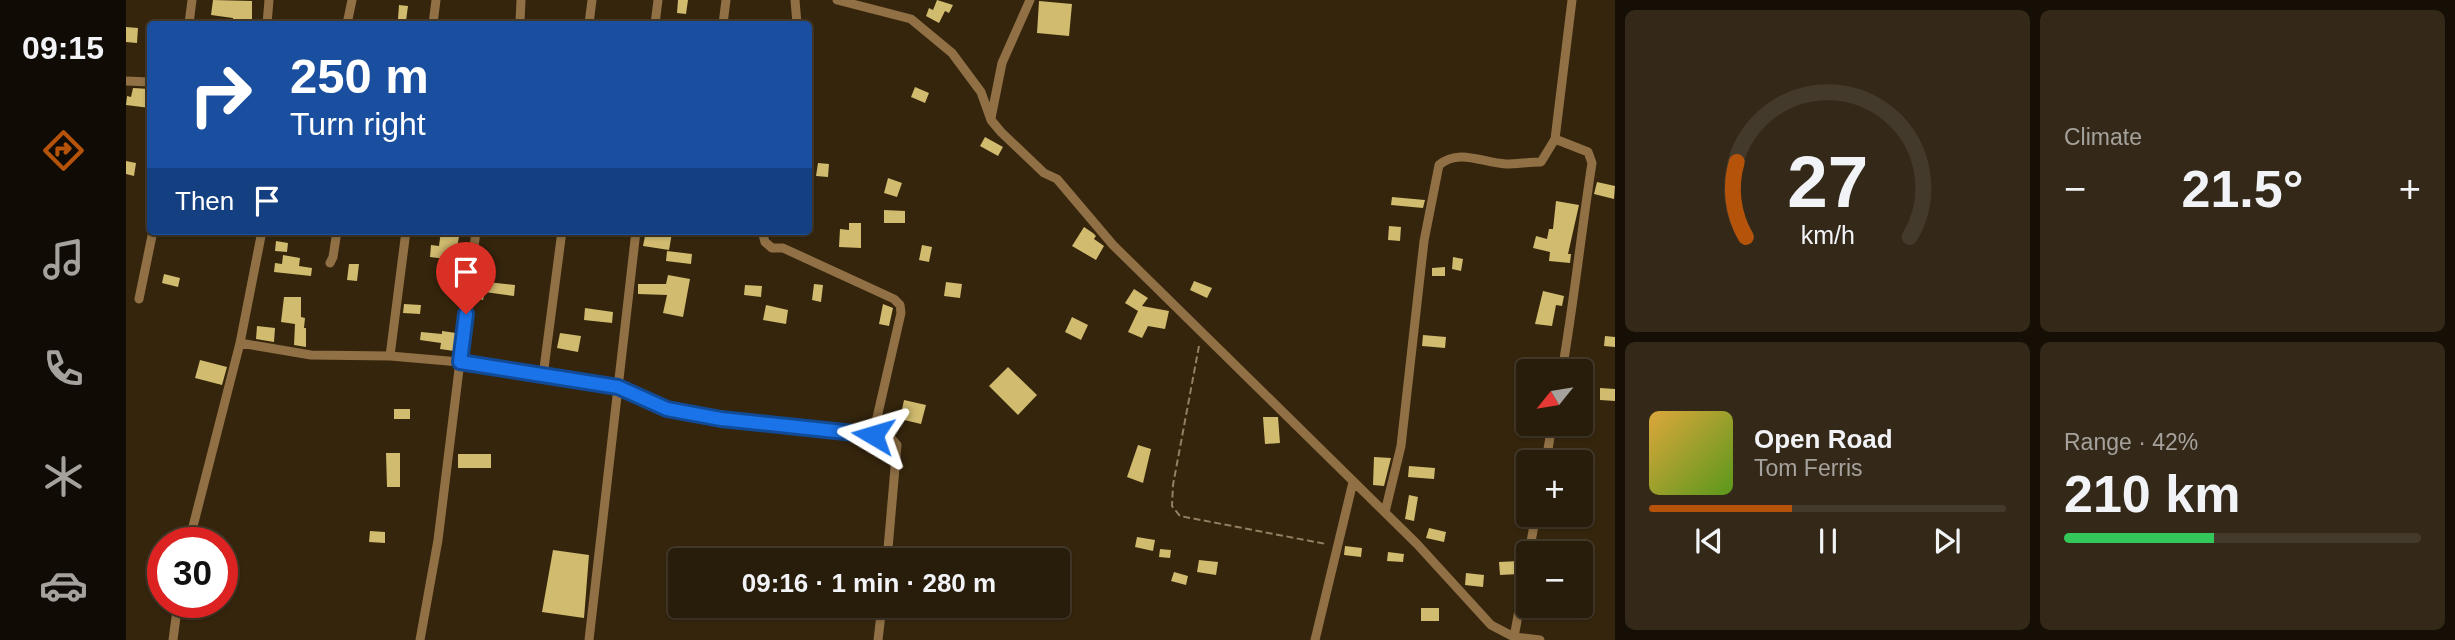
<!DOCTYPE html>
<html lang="en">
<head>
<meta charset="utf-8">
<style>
  body { margin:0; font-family:Arial,sans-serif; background:#342918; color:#f1f3f6; height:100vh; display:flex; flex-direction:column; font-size:26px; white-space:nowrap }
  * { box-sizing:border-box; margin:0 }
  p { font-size:23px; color:#a5a19c }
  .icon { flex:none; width:38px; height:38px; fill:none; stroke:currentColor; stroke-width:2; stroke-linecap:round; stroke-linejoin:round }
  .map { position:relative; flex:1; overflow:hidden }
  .details { display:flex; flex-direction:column; gap:10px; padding:10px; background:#160f06; width:840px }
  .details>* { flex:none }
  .top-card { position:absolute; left:21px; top:21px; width:665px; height:214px; border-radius:7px; box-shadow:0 2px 5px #0004,0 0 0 2px #443a2b; background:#1a4fa0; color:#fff; overflow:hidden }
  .needle { width:46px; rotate:240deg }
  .fabs { position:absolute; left:1390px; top:359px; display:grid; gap:14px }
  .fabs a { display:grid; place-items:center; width:77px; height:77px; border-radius:7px; background:#281c0a; box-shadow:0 2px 5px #0004,0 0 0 2px #443a2b; font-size:35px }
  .speed { position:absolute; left:21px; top:527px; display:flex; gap:14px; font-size:35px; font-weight:700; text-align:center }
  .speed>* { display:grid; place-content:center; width:91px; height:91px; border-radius:50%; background:#281c0a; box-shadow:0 2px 5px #0004,0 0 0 2px #443a2b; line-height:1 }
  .speed .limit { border:10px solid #d22; background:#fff; color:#111 }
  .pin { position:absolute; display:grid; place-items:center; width:60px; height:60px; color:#fff; margin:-72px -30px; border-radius:50% 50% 50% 0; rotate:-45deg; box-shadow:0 0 7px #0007 }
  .pin .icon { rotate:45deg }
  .me { position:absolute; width:77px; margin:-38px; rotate:277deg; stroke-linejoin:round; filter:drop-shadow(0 0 5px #0008) }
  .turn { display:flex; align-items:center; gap:24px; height:147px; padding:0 28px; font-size:32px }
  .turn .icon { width:91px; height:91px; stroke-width:2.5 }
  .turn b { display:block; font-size:49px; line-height:60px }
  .then { display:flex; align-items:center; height:66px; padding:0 28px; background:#0003; gap:14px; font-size:26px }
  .big { font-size:52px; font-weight:800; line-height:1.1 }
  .details .tile { flex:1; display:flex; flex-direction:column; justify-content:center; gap:10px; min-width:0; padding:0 24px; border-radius:10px; background:#342918 }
  .details .dial { align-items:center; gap:0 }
  .dial svg { height:182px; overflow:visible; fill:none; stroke:#443a2b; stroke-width:7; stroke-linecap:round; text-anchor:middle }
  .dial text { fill:#f1f3f6; stroke:none }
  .song { display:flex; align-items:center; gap:21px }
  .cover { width:84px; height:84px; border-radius:10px; background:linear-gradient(135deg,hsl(40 70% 55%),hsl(90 70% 35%)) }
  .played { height:7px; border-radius:4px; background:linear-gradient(90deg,#b45309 40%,#443a2b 40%) }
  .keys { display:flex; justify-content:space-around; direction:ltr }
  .heat { display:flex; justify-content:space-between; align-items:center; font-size:38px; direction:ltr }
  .charge { height:10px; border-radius:5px; background:linear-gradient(90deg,#34c759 42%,#443a2b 0) }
  .details .tiles { flex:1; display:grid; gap:10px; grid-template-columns:repeat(2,1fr) }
  .trip { position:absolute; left:542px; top:548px; width:402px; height:70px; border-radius:7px; background:#281c0a; box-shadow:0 2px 5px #0004,0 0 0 2px #443a2b; font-weight:800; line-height:70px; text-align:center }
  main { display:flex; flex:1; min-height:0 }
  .tabs { display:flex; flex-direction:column; width:126px; justify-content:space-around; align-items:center; background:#100b04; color:#a5a19c }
  .tabs .icon { width:49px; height:49px }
  .tabs .selected { color:#b45309 }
  .tabs b { font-size:32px; color:#f1f3f6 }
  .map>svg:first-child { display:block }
  .building { fill:#d0bb6e }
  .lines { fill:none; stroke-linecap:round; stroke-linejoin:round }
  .path { stroke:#947f61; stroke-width:2; stroke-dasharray:7 3.5; stroke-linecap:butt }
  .street { stroke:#907044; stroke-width:9 }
  .route-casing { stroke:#114b97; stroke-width:18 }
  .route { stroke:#1a73e8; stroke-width:12 }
</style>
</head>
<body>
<main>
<nav class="tabs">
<b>09:15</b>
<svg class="icon selected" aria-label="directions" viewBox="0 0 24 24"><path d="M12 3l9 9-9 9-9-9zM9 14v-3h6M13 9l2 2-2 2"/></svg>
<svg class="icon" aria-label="music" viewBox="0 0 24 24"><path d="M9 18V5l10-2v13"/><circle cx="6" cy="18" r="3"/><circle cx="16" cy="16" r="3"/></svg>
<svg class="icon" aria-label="phone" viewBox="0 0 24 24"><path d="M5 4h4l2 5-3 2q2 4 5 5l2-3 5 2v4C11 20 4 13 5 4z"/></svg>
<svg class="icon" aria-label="climate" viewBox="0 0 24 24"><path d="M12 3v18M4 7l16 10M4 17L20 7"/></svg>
<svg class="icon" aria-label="car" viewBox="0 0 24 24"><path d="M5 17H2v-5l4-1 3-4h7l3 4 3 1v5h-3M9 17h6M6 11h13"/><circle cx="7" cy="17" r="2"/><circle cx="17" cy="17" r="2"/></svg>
</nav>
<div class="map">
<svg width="1489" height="640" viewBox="0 0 1489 640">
  <rect width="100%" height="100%" fill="#35250d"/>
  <path class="building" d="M87,0L126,1V22L107,21V18L85,15Z
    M552,0H562L560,14L551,13Z
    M811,0L827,5L823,13L819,11L813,23L800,16L803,8L807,10Z
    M913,1L946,4L943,36L911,33Z
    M273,5L282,6L280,21L272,19Z
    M0,27L12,28L11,43L0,42Z
    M789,87L803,93L799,103L785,97Z
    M7,88L24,89V108L0,105L1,96L5,97Z
    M859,137L877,147L872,156L854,146Z
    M0,161L10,163L8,176L0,174Z
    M692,163L703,164L702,177L690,176Z
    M762,178L776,183L771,197L758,193Z
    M1471,182L1489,186L1488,199L1468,194Z
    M1266,197L1299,200L1297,208L1265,205Z
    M1430,201L1453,205L1442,254H1445L1444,263L1423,261L1424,252L1407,248L1410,236L1421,239L1423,229H1427Z
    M758,210L779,211V223H758Z
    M723,223H735V248L713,247L714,229L723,230Z
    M1263,226L1275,227L1274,241L1262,240Z
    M958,227L967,233L970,236L968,239L978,246L970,260L946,246Z
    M315,231H334L331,248L337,249L336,261L304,257L305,245L313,246Z
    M520,231L546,233L543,250L517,246Z
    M150,241L162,243L161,252L149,251Z
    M796,245L806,247L803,262L793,260Z
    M541,251L566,254L565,264L540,261Z
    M157,255L174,258L173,266L186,268L185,276L148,272L149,263L156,264Z
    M1327,257L1337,259L1335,271L1326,269Z
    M223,264H233L231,281L221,280Z
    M1319,267V276H1306V268Z
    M38,274L54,278L52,287L36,283Z
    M542,275L564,279L557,317L537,313L541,295L512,294V284H540Z
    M352,281L389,285L388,296L359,292L357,300L349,298Z
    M1068,281L1086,288L1081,298L1064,290Z
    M820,282L836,284L834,298L818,296Z
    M688,284L697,285L695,302L686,300Z
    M619,285L636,286L635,297L618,295Z
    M1008,289L1022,298L1016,306L1043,311L1039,329L1022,326L1016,338L1002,332L1012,311L999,303Z
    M1417,291L1438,296L1436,306L1430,305L1426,326L1409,324Z
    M158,297H175V317L179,318L178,328H180V347L168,345L169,324L155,322Z
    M278,304L295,305L294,314L277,313Z
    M757,304L767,308L763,326L753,324Z
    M640,305L662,310L660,324L637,320Z
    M459,308L487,312L486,323L458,320Z
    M946,317L962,325L955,340L939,332Z
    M131,326L149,328L148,342L130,339Z
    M316,331L330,333L328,351L314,349L315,343L294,340L295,332L316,334Z
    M434,333L455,336L452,352L431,348Z
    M1297,335L1320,337L1319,348L1296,346Z
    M1479,336L1489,337V347L1478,346Z
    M74,360L101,367L96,385L69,378Z
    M1445,360L1464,363L1459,391H1454V371H1443Z
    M882,367L911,395L892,415L863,386Z
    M1474,388L1489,389V401L1474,400Z
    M778,400L800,405L795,424L774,419Z
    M268,409H284V419H268Z
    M1137,417H1152L1154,443L1139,444Z
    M1012,445L1025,449L1017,483L1001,477Z
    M260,453H274V487H261Z
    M332,454H365V468H332Z
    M1248,457L1265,458L1258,486L1247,485Z
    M1283,466L1309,468L1308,479L1282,477Z
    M1283,495L1292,497L1288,521L1279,519Z
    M1303,528L1320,532L1318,542L1300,538Z
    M244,531L259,532V543L243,542Z
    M1011,537L1029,540L1027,551L1009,547Z
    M1219,546L1236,548L1235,557L1218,555Z
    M1034,549L1045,550L1044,558L1033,557Z
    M427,550L463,555L458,618L416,612Z
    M1262,552L1278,554L1277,562L1261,561Z
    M1073,560L1092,562L1090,575L1071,572Z
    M1393,561V574L1374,575L1373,562Z
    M1048,572L1062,576L1060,585L1045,581Z
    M1340,573L1358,575L1357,587L1339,585Z
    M1295,608H1313V621H1295Z"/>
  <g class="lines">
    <path class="path" d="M1073,346L1047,485L1046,506L1054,516L1200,544"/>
    <path class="street" d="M669,0L671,24
      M711,0L785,19L826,53L855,92L865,120L875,132L918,173L931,179L987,245L1291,544L1365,625L1388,637L1414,640
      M63,24L66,0
      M141,24L143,0
      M221,24L226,0
      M307,24L310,0
      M391,24L394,22L395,0
      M463,24L466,0
      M529,24L532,0
      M597,24L600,0
      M0,81L24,82
      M865,118L876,63L904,0
      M1429,139L1462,152L1466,163C1455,233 1448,302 1436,371
      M636,231L639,242L646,248H657L768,299L774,305L775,313L747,435
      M204,263L207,257L211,231
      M13,299L27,231
      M114,343L185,355L264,356L334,362L492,387L541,409L595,419L764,437L771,445L761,560
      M264,356L280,231
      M417,376L436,231
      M1420,462L1426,424
      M1259,512L1275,446L1298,241L1313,165C1333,148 1357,163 1380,164C1391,164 1403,162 1415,162L1429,139L1446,0
      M63,542L114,343L136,231
      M1403,553L1410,514
      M1388,637L1402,562
      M47,640L52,602
      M294,640L312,540L350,231
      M463,640L510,231
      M752,640L756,606
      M1189,640L1227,482"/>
  </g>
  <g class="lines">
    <g class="route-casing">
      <path id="route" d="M340,314L334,362L492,387L541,409L595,419L747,435"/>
    </g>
    <use href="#route" class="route"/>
  </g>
</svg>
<div class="fabs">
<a><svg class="needle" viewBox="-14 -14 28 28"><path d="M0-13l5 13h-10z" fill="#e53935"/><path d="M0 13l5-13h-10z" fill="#a5a19c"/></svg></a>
<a>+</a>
<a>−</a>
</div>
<div class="speed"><div class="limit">30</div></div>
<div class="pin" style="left:340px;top:314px;background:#d93025"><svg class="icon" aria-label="arrive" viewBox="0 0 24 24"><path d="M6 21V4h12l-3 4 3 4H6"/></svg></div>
<svg class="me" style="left:747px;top:435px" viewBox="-20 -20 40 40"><path d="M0-17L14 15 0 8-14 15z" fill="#1a73e8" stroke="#fff" stroke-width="4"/></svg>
<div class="trip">09:16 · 1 min · 280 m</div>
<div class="top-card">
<div class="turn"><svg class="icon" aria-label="right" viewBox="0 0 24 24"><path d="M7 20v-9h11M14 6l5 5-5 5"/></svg><div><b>250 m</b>Turn right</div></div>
<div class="then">Then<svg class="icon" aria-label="arrive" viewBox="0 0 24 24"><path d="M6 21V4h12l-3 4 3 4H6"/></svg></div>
</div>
</div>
<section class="details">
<div class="tiles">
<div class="tile dial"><svg viewBox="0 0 100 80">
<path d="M14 69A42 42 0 1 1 86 69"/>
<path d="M14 69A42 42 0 0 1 10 36" stroke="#b45309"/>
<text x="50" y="56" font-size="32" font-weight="700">27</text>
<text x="50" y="72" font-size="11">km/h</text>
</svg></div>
<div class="tile"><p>Climate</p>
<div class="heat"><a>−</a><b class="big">21.5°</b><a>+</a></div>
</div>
<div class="tile">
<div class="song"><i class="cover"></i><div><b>Open Road</b><p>Tom Ferris</p></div></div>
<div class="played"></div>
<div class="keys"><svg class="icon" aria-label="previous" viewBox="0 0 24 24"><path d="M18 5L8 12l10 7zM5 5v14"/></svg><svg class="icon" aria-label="pause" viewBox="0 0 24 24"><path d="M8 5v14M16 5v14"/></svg><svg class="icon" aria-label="next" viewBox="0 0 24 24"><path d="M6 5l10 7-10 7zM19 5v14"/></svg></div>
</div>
<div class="tile"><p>Range · 42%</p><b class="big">210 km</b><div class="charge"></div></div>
</div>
</section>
</main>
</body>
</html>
